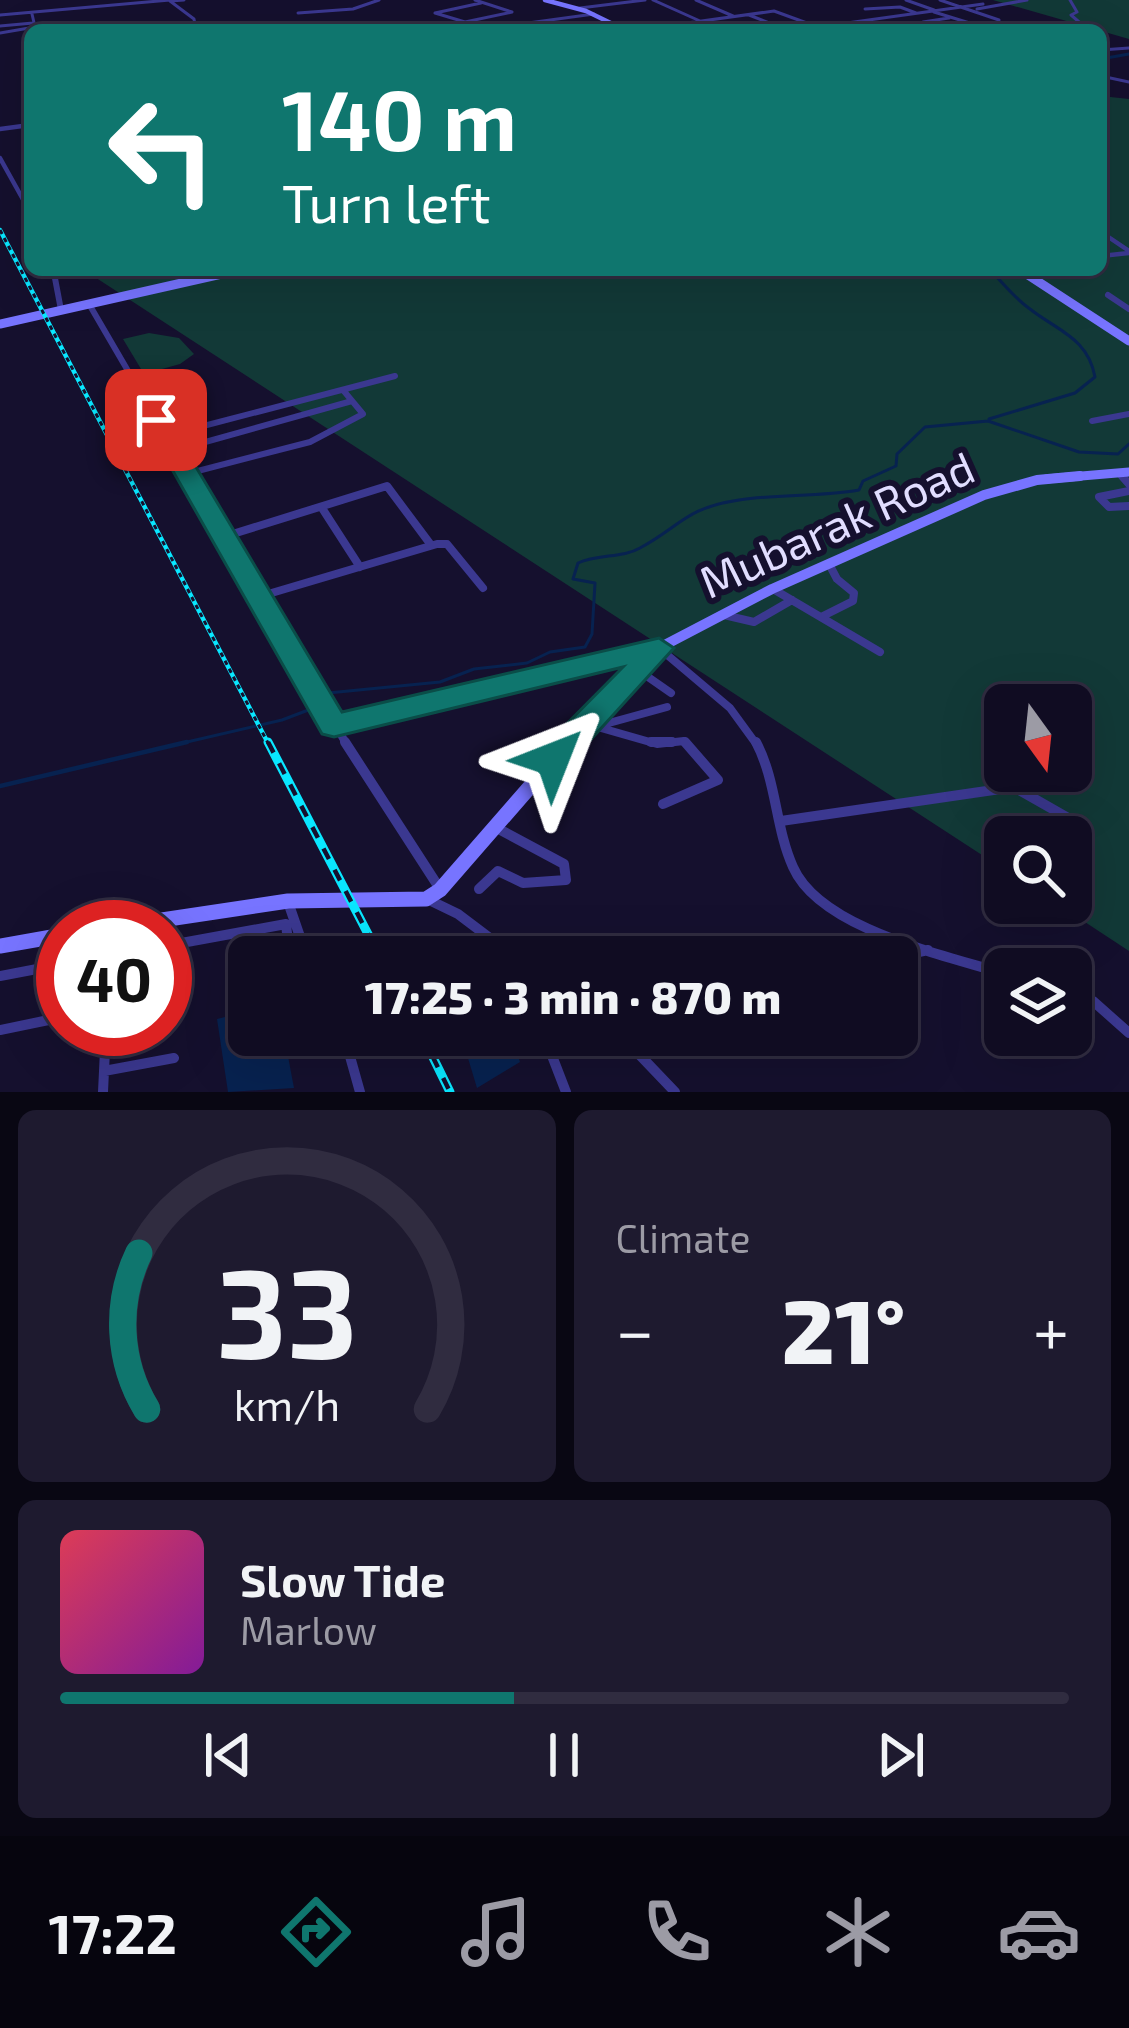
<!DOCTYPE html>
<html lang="en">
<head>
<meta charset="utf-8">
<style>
  body { margin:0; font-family:"Exo 2",sans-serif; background:#1e1a2f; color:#f1f3f6; height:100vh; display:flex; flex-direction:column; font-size:45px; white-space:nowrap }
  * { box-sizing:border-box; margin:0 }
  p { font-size:39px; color:#9c9ba5 }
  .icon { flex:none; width:66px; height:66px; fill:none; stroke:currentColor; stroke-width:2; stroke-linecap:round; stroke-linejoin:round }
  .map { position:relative; height:1092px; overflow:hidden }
  .side { display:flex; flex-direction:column; gap:18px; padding:18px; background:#090713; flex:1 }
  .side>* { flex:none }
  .guide { position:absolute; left:24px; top:24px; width:1083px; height:252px; border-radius:18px; box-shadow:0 12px 48px #0002,0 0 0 3px #302c40; background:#0f766e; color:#fff; overflow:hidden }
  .needle { width:78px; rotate:165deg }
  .tools { position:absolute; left:984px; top:684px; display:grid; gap:24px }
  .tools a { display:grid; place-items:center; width:108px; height:108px; border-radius:18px; background:#100c22; box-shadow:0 12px 48px #0002,0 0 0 3px #302c40; font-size:60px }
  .speed { position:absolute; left:36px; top:900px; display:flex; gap:24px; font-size:60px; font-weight:700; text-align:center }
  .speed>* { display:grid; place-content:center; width:156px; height:156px; border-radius:50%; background:#100c22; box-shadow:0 12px 48px #0002,0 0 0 3px #302c40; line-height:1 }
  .speed .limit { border:18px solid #d22; background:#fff; color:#111 }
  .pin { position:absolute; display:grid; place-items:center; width:102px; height:102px; color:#fff; margin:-51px; border-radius:24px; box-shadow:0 6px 18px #0006 }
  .me { position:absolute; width:132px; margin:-66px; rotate:45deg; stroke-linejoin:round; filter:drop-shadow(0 0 9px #0008) }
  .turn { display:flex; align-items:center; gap:42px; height:252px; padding:0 60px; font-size:54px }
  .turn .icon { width:156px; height:156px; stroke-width:2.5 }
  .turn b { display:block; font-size:84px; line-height:102px }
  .big { font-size:90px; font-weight:800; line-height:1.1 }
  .side .widget { flex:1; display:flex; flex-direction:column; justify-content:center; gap:18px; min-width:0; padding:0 42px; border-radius:18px; background:#1e1a2f }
  .side .dial { align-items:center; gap:0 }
  .dial svg { height:312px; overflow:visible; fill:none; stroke:#302c40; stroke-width:7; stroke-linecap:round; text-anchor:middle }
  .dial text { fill:#f1f3f6; stroke:none }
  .song { display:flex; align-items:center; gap:36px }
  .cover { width:144px; height:144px; border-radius:18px; background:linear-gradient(135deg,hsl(350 70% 55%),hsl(290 70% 35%)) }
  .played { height:12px; border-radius:6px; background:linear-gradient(90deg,#0f766e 45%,#302c40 45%) }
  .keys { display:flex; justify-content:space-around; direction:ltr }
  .heat { display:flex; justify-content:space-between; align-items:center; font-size:66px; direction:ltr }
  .side .tiles { flex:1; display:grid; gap:18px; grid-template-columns:1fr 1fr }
  .widget:last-child { grid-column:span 2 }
  .trip { position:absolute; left:228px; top:936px; width:690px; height:120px; border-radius:18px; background:#100c22; box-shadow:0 12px 48px #0002,0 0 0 3px #302c40; font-weight:800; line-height:120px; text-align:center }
  .menu { display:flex; height:192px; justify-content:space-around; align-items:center; background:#06050e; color:#9c9ba5 }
  .menu .icon { width:84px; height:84px }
  .menu .on { color:#0f766e }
  .menu b { font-size:54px; color:#f1f3f6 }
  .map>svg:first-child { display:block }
  .green { fill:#123937; fill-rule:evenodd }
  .water { fill:#072250 }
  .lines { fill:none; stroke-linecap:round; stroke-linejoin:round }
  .stream-far1 { stroke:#072250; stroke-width:3 }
  .stream { stroke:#072250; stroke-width:4.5 }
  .street-far4 { stroke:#3b3890; stroke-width:3 }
  .street-far3 { stroke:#3b3890; stroke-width:4.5 }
  .street-far2 { stroke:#3b3890; stroke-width:6 }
  .street-far1 { stroke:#3b3890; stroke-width:8 }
  .street { stroke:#3b3890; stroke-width:10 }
  .secondary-far4 { stroke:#7774ff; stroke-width:4.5 }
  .secondary-far3 { stroke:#7774ff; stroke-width:6 }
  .secondary-far2 { stroke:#7774ff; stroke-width:9 }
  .secondary-far1 { stroke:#7774ff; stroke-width:10 }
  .secondary { stroke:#7774ff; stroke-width:15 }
  .rail-far1-casing { stroke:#09e7ff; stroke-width:4.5 }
  .rail-casing { stroke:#09e7ff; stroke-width:9 }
  .rail-far1 { stroke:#15102e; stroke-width:3; stroke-dasharray:4.5; stroke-linecap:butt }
  .rail { stroke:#15102e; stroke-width:4.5; stroke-dasharray:12; stroke-linecap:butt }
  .route { fill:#0f766e; stroke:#0a4d48; stroke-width:3 }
  .labels { text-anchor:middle; stroke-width:12; stroke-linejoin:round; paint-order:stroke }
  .street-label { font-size:45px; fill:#e1ddff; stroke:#15102e }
</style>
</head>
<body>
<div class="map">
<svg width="1129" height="1092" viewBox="0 0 1129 1092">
  <rect width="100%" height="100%" fill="#15102e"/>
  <path class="green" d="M993,0H1129V39Z
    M1101,96L1129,99V951L1056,903H1071V837H1005V870L84,270H1101ZM1005,705H1071V771H1005Z
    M149,333L179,338L194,354L180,364L144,374L123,339Z"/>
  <path class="water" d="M249,1011V1035H284L294,1088L228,1092L217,1019Z
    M461,1035H511L520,1062L477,1088Z"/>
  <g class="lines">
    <path class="stream-far1" d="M1101,59L1129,54
      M989,419L1075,393L1095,377C1088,338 1058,331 1030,309C1017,300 1006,287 995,275L998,270
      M174,745L282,720L311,709L328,693L440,682L474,669L527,663L550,652L585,647L592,634L595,583L573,579L578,563C598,554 623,558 640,548C681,526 685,508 739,500C779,494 819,497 859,490L863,481L896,466L897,454L925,427L988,421L1079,452L1118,454L1129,444"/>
    <path class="stream" d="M0,786L187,742"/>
    <path class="street-far4" d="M184,0L170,1L194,19L196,30
      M475,0L512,12L465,22L435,13L481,3
      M653,0L700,21
      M696,0L733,16
      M906,0L934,10
      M940,0L999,20L998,25L1009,30
      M1070,0L1077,12L1071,15L1086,28L1082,29
      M580,8L645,0
      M865,9L900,7L916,13
      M977,9L1027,0
      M934,12L989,29
      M298,13L353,9L379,0
      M0,15L170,0
      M749,15L787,30
      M923,22L949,18
      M0,26L33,23
      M477,30L594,14
      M637,30L774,11L826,30
      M797,30L983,4
      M1037,30H1084
      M0,33L35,27L32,14
      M1101,50L1129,48
      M1101,76L1129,82"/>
    <path class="street-far3" d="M0,129L30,125
      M0,158L30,212
      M1101,232L1129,251
      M1101,256L1129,253
      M54,270L55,276"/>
    <path class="street-far2" d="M54,273L61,310
      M1108,295L1129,309
      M89,304L191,479
      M1092,421L1129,414
      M165,436L395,376
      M173,451L352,401
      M1119,473L1125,479
      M186,474L310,442L363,414L343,390"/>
    <path class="street-far1" d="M189,476L347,745
      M1122,476L1129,484
      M1129,491L1099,497L1109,507L1129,506
      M322,508L360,567
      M223,537L387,486L431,545
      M773,589L880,652
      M258,597L437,544H447L483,588
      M724,615L754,622L792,600
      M821,617L853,601L854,593L837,579L829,564
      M638,670L671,693
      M587,724L657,744L684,741L688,745
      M334,726L659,648L730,708L757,745
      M598,726L667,707"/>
    <path class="street" d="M345,742L440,889
      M651,742H672
      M756,742C777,782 775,827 793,867C820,929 945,955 1005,974
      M663,804L718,780L685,742
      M781,821L1014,787L1084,827
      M479,889L498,871L523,883L566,880L564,864L495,827
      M427,899L458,914L515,957
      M288,902L307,957
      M165,946L286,924L289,951
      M896,957L928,950
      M0,976L63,964
      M1071,994L1093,1001L1129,1033
      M0,1030L63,1017
      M344,1035L360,1092
      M544,1035L566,1092
      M633,1048L675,1092
      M104,1071L174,1058
      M103,1092L106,1029"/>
    <path class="secondary-far4" d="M545,0L586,11L625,30"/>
    <path class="secondary-far3" d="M1021,270L1030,276
      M212,276L238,270"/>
    <path class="secondary-far2" d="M1025,273L1129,341
      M0,324L226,273
      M1046,479L1129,472"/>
    <path class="secondary-far1" d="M566,745L659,648L772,589L984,495L1037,480L1080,476"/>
    <path class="secondary" d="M115,927L288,901L426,899L440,890L569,742
      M0,946L63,935"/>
    <g class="rail-far1-casing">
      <path id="rail-far1" d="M0,230L269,745"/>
    </g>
    <g class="rail-casing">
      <path id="rail" d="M268,742L380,957
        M422,1035L450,1092"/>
    </g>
    <use href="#rail-far1" class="rail-far1"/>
    <use href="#rail" class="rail"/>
  </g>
  <path class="route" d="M156,413L168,420L342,712L659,638L674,648L565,768L553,771L541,768L536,759L541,750L623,667L334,737L322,734L144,420Z"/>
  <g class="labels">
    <g class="street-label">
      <text transform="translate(837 525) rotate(-24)" y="16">Mubarak Road</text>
    </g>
  </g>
</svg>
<div class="tools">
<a><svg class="needle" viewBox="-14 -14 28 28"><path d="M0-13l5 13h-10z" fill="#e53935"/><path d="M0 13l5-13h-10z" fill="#9c9ba5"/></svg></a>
<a><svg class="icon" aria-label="search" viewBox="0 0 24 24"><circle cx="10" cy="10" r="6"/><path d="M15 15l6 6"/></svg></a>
<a><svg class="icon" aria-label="layers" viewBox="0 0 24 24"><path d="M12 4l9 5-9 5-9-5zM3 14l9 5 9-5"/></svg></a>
</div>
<div class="speed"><div class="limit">40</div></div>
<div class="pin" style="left:156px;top:420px;background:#d93025"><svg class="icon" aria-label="arrive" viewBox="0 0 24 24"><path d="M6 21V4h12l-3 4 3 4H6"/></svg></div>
<svg class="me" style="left:553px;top:759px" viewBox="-20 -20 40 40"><path d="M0-17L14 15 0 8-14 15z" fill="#0f766e" stroke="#fff" stroke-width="4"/></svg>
<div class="trip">17:25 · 3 min · 870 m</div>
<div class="guide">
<div class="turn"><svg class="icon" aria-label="left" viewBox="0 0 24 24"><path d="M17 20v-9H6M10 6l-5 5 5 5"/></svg><div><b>140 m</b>Turn left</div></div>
</div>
</div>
<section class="side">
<div class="tiles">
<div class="widget dial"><svg viewBox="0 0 100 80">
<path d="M14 69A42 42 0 1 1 86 69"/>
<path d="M14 69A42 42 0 0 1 12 29" stroke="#0f766e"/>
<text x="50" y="56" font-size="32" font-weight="700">33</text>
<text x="50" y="72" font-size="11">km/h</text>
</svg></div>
<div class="widget"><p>Climate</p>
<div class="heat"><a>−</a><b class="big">21°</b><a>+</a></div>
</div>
<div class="widget">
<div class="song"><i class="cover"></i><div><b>Slow Tide</b><p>Marlow</p></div></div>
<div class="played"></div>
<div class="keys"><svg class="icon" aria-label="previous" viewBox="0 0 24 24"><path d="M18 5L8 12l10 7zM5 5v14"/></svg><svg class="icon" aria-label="pause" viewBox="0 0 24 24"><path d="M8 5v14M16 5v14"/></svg><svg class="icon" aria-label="next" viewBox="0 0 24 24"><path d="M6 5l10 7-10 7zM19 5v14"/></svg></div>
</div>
</div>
</section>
<nav class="menu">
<b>17:22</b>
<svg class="icon on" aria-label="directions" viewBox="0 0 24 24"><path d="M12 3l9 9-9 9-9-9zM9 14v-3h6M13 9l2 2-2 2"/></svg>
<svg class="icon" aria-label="music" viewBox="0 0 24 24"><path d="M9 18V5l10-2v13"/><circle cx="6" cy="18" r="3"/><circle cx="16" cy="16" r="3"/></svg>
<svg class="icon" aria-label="phone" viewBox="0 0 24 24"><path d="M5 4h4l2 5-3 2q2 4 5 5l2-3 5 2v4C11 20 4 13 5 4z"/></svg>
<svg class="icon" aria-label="climate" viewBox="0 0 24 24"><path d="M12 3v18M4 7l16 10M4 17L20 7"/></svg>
<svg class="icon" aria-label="car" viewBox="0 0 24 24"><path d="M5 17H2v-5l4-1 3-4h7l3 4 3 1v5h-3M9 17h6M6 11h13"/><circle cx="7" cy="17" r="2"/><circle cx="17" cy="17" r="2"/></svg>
</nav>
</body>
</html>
